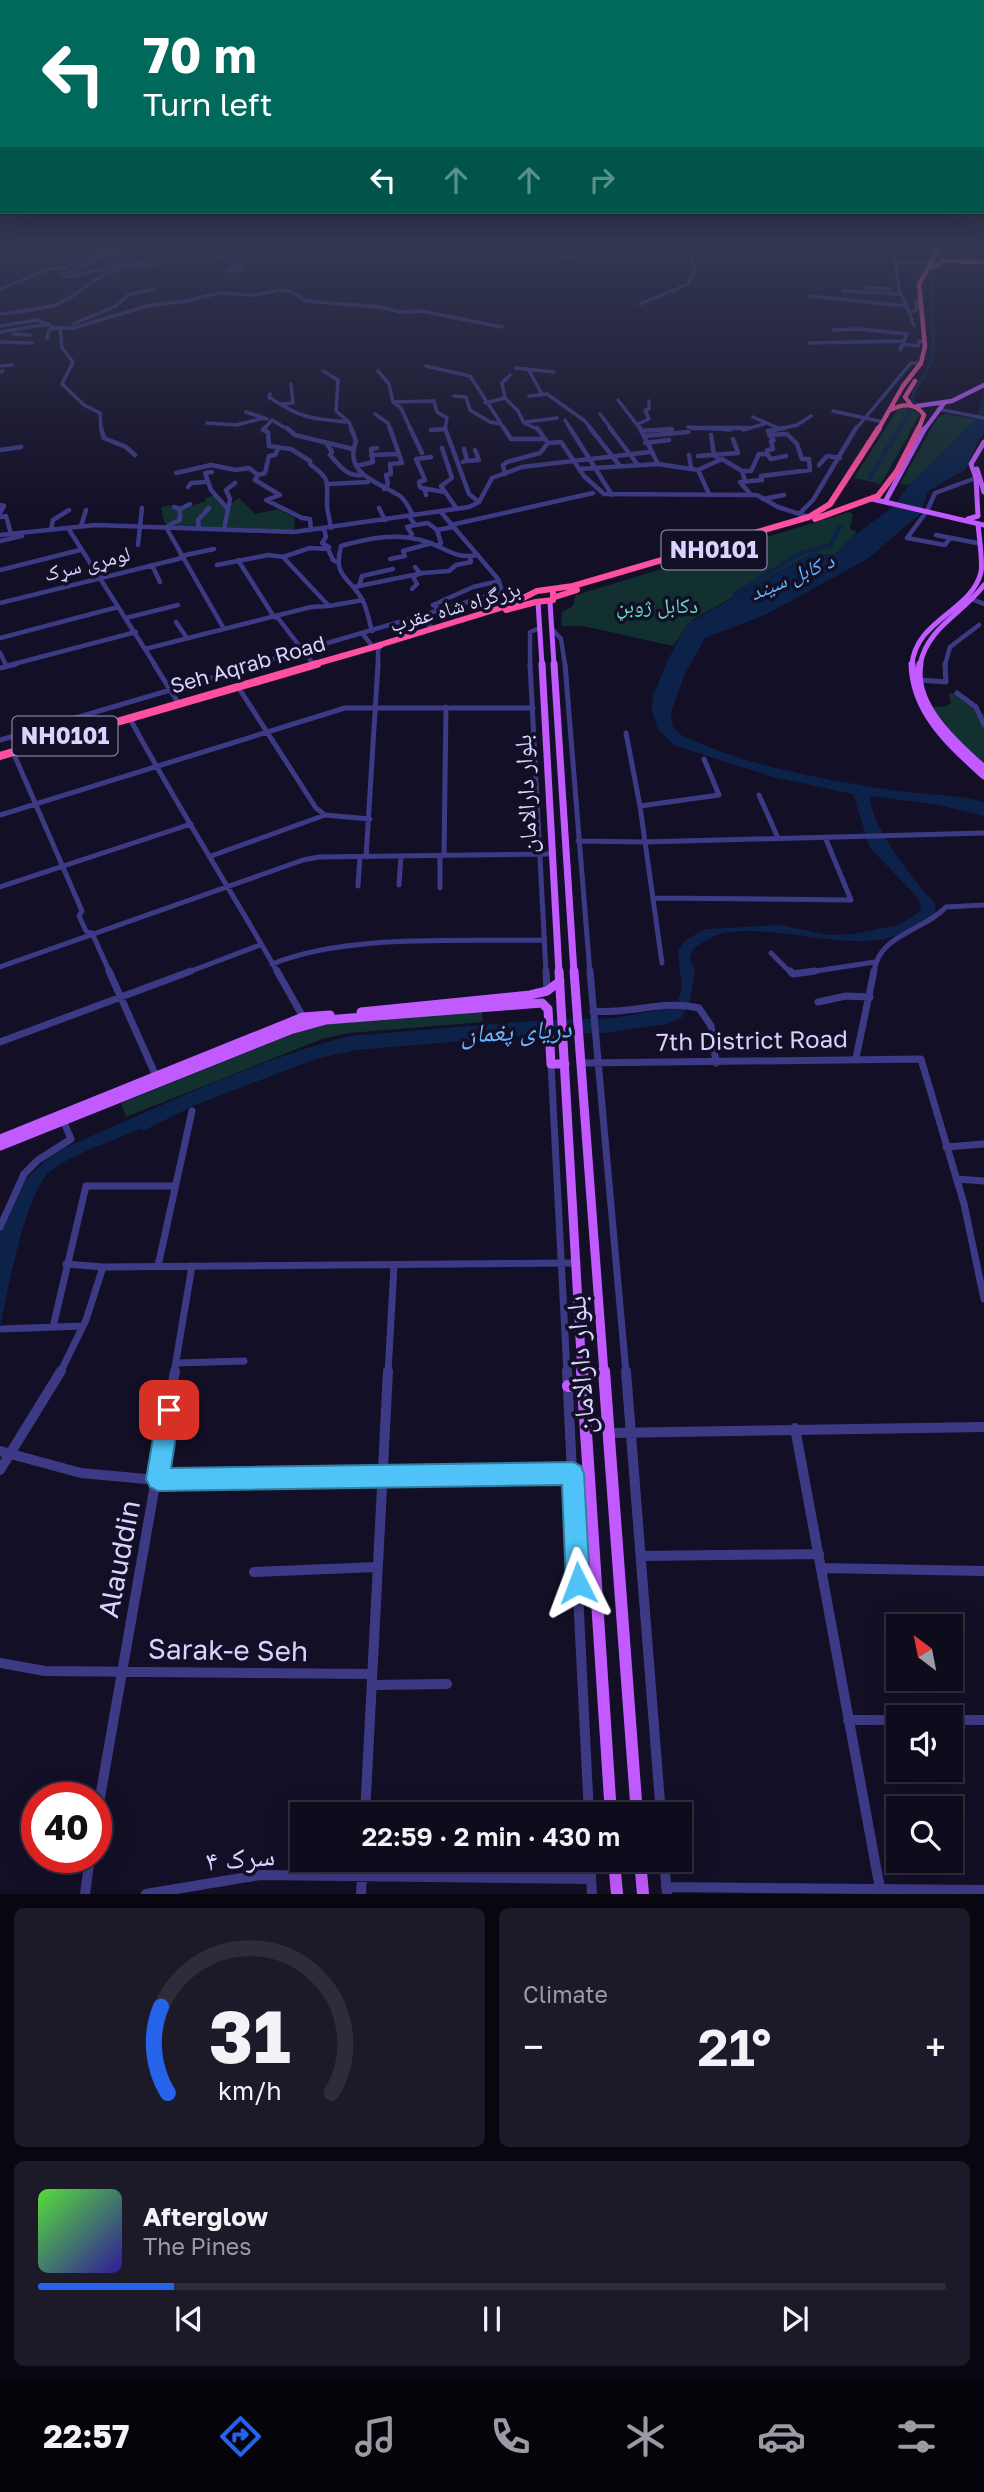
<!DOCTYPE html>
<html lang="en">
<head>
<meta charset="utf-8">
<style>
  body { margin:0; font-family:"Golos Text","Noto Naskh Arabic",sans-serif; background:#1c1929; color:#f1f3f6; height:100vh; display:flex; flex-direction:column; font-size:26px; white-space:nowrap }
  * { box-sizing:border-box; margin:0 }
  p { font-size:23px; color:#9b9ba3 }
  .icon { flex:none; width:38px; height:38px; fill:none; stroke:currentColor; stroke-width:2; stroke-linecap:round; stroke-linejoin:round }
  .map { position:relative; height:1894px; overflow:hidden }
  .details { display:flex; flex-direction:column; gap:14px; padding:14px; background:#08060f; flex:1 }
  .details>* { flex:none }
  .guide { position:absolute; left:0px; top:0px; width:985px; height:214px; box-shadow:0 7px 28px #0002,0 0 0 2px #2e2b3b; background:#00695c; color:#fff; overflow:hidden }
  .needle { width:46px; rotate:328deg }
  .fabs { position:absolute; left:886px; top:1614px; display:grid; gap:14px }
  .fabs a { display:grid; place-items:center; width:77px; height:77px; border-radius:0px; background:#0e0b1c; box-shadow:0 7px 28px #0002,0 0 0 2px #2e2b3b; font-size:35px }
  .speed { position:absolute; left:21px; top:1782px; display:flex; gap:14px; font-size:35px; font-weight:700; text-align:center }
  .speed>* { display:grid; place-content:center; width:91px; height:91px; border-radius:50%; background:#0e0b1c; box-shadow:0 7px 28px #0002,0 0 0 2px #2e2b3b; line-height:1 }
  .speed .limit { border:10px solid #d22; background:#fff; color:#111 }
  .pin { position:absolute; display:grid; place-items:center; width:60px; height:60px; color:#fff; margin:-30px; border-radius:14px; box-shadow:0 4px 10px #0006 }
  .me { position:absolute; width:77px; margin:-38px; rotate:357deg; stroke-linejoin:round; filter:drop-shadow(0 0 5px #0008) }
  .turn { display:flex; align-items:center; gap:24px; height:147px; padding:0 28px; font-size:32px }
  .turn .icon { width:91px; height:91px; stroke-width:2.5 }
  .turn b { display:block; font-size:49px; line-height:60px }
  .lanes { display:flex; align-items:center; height:66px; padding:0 28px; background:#0003; justify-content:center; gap:35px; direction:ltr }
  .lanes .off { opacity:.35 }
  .big { font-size:52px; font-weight:600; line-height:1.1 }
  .details .card { flex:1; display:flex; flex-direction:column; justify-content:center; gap:10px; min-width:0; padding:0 24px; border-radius:10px; background:#1c1929 }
  .details .dial { align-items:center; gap:0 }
  .dial svg { height:182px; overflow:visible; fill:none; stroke:#2e2b3b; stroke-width:7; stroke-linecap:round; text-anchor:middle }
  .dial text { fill:#f1f3f6; stroke:none }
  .song { display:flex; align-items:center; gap:21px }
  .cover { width:84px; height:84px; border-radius:10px; background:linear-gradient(135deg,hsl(110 70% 55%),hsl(250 70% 35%)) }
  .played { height:7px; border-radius:4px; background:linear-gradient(90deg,#2563eb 15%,#2e2b3b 15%) }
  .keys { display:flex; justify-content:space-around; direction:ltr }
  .heat { display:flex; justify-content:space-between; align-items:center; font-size:38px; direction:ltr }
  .details .tiles { flex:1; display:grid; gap:14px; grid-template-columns:1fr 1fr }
  .card:last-child { grid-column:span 2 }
  .trip { position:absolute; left:290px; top:1802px; width:402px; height:70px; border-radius:0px; background:#0e0b1c; box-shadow:0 7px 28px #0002,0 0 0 2px #2e2b3b; font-weight:600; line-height:70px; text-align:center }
  .menu { display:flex; height:112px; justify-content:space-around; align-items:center; background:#06040b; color:#9b9ba3 }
  .menu .icon { width:49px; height:49px }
  .menu .active { color:#2563eb }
  .menu b { font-size:32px; color:#f1f3f6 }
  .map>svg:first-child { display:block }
  .green { fill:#12302f }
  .water { fill:#0c2248 }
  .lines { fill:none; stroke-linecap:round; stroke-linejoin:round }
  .canal-far1 { stroke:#0c2248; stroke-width:3.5 }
  .canal { stroke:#0c2248; stroke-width:4.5 }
  .minor-far4 { stroke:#3d3a85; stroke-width:3.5 }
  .minor-far3 { stroke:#3d3a85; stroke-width:4.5 }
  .minor-far2 { stroke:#3d3a85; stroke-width:5 }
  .minor-far1 { stroke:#3d3a85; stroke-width:7 }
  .minor { stroke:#3d3a85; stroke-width:10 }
  .major-far4 { stroke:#c25bff; stroke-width:4.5 }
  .major-far3 { stroke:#c25bff; stroke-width:5 }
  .major-far2 { stroke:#c25bff; stroke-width:7 }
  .major-far1 { stroke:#c25bff; stroke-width:9 }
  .major { stroke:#c25bff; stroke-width:12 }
  .highway-far2 { stroke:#ff4fa3; stroke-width:4.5 }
  .highway-far1 { stroke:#ff4fa3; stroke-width:6 }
  .highway { stroke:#ff4fa3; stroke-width:8 }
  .route { fill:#4fc3f7; stroke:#337fa1; stroke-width:2 }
  .labels { text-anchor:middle; stroke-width:7; stroke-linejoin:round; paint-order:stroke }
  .far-street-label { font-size:21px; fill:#d9d4ff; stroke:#130f26 }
  .far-water-label { font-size:21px; font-style:italic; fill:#62b6ff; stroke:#130f26 }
  .far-park-label { font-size:21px; fill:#5fe0c0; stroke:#130f26 }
  .shield { fill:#130f26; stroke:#9e99be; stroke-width:2 }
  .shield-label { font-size:23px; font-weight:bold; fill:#d9d4ff }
  .street-label { font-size:24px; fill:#d9d4ff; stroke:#130f26 }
  .water-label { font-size:26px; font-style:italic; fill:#62b6ff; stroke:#130f26 }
  .near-street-label { font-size:28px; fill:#d9d4ff; stroke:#130f26 }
</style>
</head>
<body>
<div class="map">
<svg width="984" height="1894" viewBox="0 0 984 1894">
  <rect width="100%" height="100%" fill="#130f26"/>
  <path class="green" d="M910,407L920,414L881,484L854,478L898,409Z
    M945,414L977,419L909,485L900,484L938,417Z
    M214,495L228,506L239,498L255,514L278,509L295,518L294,532L168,526L164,522L161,507L170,505L172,508H184L206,501L205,499Z
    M849,512L853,514L850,529L857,532C850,538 840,553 831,555C823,557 817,552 809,555L692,620L673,646L583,626H561L562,612L573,606L576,595Z
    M953,693L984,714V768L961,747L931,707L947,706L951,703L949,694Z
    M481,1008L483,1022L349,1033L322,1039L126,1117L121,1103L300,1031L321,1025Z"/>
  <path class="water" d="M984,389V434L976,445L966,469L928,491L921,513L869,558L767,614L705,638L684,676L671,713L673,727L681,735C745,766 829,781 899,791C927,795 956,794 984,802V816L939,805L870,796C870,825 914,882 935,903L936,915C922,922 907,933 892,937C837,951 780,924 724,933C713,935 700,944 692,951L690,959L695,969L690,1001L682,1017L668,1024L604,1033L546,1034L356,1050L316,1059L195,1105L143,1131L141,1129C119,1138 63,1158 48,1173C24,1199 8,1291 0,1327V1232L24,1181L47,1159L64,1148C157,1108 251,1061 350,1036L545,1020L614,1018L676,1007L682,989L678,951L685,940L706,929L781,925L828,935L853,934L898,925L921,911L919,899L870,848L853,794L773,777L676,746L658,730L652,711L653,696L667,662L687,624L809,555L816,553L830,555L838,552L848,540L894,506L909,485L977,419Z"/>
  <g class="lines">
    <path class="canal-far1" d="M915,403L912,401C913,385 928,376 931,361C938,333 926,304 934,276
      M899,430L912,408"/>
    <path class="canal" d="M870,477L900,428
      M740,600L735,594L799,554L830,545L840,527"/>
    <path class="minor-far4" d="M201,248L241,267L228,271L242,270
      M393,248L398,254L433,253L426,248
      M535,248L533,250L540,253L539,255H550
      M894,248L899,290L909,312L917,310L916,301H921
      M317,249L320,248
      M244,250L246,248
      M476,250L478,248
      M0,252L103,250
      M288,252L289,248
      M111,254L161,248
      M564,258L576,256L575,248
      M897,263L932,262
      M867,288L891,289
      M0,289L49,269L65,268L113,249
      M843,291L901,294
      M809,296L907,306
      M640,304L688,284L695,269L692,259
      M909,312L914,326
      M0,314C18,311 38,310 55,305C72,299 82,288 97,279C115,267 134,264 155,265L135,261L69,277L62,275L120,248
      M73,324L116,306L128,295L154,289
      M0,326L37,320L55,328H73L151,305L187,301L219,293L254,295L281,290L290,291L306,301L380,307L400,312L422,311L502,327
      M60,328L62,348L73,362L62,384L84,405L100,413L101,430
      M833,330L859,329L907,334L900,350
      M0,332L49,324
      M13,334L30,335
      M47,339L49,330L59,327
      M0,342L32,343
      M809,343L904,341
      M903,344L918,346L919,341L925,342
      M0,366L12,365
      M426,366L470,376L500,422
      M516,368L554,372
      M528,369L542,394
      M323,371L338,380L336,411L349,422L352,430
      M378,371L389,384L393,402L401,408L411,430
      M0,372L3,371
      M510,375L502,383L505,398L518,411L524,423L539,430
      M270,394L269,397C300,418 311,419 348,422
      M454,396L466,397L470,410L490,422L501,424L505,430
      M529,396L547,394L585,421L592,430
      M618,400L641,430
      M393,402L434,401L437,412L447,418L445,430
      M485,403L505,398
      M282,404L293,403L291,384
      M938,409L984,418
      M833,411L883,422
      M246,412L267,419
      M375,414L388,423L390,430
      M600,414L612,430
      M753,417L778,428
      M565,420L571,430
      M526,422L557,418
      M207,423L236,425L264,418
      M638,424L649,419L645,410L649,409V401
      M688,427L731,430
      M263,430L272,420L289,430
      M434,430L445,429
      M660,430L672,429
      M743,430L764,424
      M774,430L797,425L811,416
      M855,430L911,363H921"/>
    <path class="minor-far3" d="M101,428L104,438L126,447L135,455
      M265,428L263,430L268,432L269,446L291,449L310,461V464C331,480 327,480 327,504C327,512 330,520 331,528
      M287,428L295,435L353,449
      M351,428L356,441C343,475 379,482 400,496C406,500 409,509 413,515
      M410,428L422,453
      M445,428L469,494L479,502
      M504,428L511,439H543
      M570,428L612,495
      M590,428L620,466
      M610,428L638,465
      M640,428L658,464L698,470L709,494
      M692,428H749
      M431,430L445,429
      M641,431L672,429
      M773,434L768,431L784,428
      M711,435L714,455L717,457
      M645,436L688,432
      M548,443L561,442L584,476L604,494L757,495L778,507L809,517
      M645,443L669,440
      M327,444L332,452L330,455C340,466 347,477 363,475
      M442,448L452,478L441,486L457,509
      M0,450L21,447
      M767,454L771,459L786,456
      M371,455L398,454
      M689,455L691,467
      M698,456L738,453L733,439
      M466,461L479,460L475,450
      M463,462L467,460L464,449
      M819,465L827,456L840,458
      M356,466L373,462L371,449L377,448
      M579,469L658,464
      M698,470L722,459L742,471
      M212,472L205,473L211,490L228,509L224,529
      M176,473L211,465L236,470L249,468L258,475L255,480L280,495L266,500L302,518L310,519L311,530
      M505,474L503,465L507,462L540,453L548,443L537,428
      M258,475L265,473L269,456L275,455L279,447
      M745,481L742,471H751L759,454H767V450L773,449L771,441L774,440L769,435L787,434L797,444L802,459H809L810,470L761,476L762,480L740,482L751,495
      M329,484L368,482
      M188,487L191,483L205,482
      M422,488L444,492
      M384,489L388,484L386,475L391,474L390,464L402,463L390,428
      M426,495L425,490L420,487L419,482L425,480L416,459L431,457
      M763,499L784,495
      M0,505L4,506L0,513
      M229,505L230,499L226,490L235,483
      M174,507L180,509L190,504
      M379,508L385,520
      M799,514L813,500L856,428
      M409,516L415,525L407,527L412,534L410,537
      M0,517L6,516L11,534
      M171,524L180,520V509
      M415,525L428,523L437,530
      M451,525L593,493
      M81,526L86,510
      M168,526L167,529L224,629
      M68,528L155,665
      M199,528L198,520L209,508
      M51,529L53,520L69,510
      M324,529L326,537L322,543L329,547
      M0,535L96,525L294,532L469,507L479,502L492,478L522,467L650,452
      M936,535L977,543
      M950,538L945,545L907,538L927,511L935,493L976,478
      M0,541L22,536
      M138,545L142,508
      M437,546L441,543L437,530L453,527
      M181,556L214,549
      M390,559L405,556L403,551L432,543
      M238,560L274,617L278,618L314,665
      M337,562L333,560L328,549L310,548L283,557L329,606L363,600
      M152,565L160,582
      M217,565L268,555L284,557
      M0,570L80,550
      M359,586L362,576L393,569
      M354,587L423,573L449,571L456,565L471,562L470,556
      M412,589L417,584L413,577L420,573L415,567
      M974,600L984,604
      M0,603L182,558
      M441,610L433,605L473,587L499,581
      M420,617L432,628
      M126,618L178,605
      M176,622L187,638
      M552,629L561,639L565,665
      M372,631C369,621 367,608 362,599C348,575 333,578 341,546C369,538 398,532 427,542C449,549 453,559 478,555
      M362,633L373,647
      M0,638L118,607
      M145,649L311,607L329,606
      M0,653L6,665
      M10,665L136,632
      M253,665L498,593L501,588L498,579L440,511
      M378,665V650L382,644
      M530,665V632L540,628
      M945,665L950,647L979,625"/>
    <path class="minor-far2" d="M154,664L179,704
      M530,664L546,973
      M565,664L590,973
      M0,668L16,664
      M920,680L946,682L945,664
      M238,687L316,808L325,815
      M957,693L976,707L984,725
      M129,717C176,804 229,887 278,973
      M626,733L640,806L662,963
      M0,740L259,664
      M13,752L82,911L79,916L86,931L92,933L110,973
      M759,795L778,838
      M640,806L719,795L704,759
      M0,815L345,708H533
      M578,841L645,842L984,833
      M211,856L325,815L370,819
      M440,856V888
      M444,856L446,707
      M366,857L378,664
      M399,885L401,856
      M358,886L360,857
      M0,887L191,824
      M653,898L851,900L825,837
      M771,953L791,973
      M272,964C348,933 461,942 544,940
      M0,967L303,860L319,857L553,854
      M186,973L260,945
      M803,973L875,962
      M874,973C877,935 924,931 946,907L984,905"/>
    <path class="minor-far1" d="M109,971L156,1076
      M277,971L303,1017
      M546,971L547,991
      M590,971L626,1373
      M790,971L793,974L815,971
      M818,1002L846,996L870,997
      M593,1011C629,1015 663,999 699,1008L711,1026L716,1063
      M0,1042L191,971
      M856,1058L874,971
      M583,1063L921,1059L964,1204L984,1299
      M551,1064L567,1373
      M946,1147L984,1144
      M957,1179L984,1181
      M0,1227L24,1174L38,1160L71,1139L63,1120
      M66,1264L103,1267L577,1263
      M158,1266L192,1111
      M53,1327L86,1186H174
      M2,1329L82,1326
      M177,1363L244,1361
      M60,1373L86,1320L103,1267
      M174,1373L192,1266
      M388,1373L394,1266"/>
    <path class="minor" d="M567,1371L589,1815
      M626,1371L661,1815
      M795,1428L881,1894
      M610,1433L984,1427
      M0,1451L81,1473L157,1480L573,1473
      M0,1470L61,1371
      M641,1556L819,1554
      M822,1568L984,1571
      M254,1572L377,1567
      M0,1663L45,1671L372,1674
      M372,1685L447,1684
      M848,1720H898
      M950,1720H984
      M365,1815L388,1371
      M96,1820L175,1371
      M590,1860L592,1894
      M664,1860L667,1894
      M666,1887L984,1890
      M85,1894L90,1857
      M146,1894L260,1875L591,1879
      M361,1894L363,1860"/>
    <path class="major-far4" d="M917,406L952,401L984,385
      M924,430L945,402"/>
    <path class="major-far3" d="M977,469L984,492
      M872,499L984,525
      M886,500L925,428
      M968,519L978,516L976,478L971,464L984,442
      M538,602L542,665
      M550,602L554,665
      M912,665C915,620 972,611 981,572C983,563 979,536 978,524
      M920,665C927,627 963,614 984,585"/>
    <path class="major-far2" d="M542,664L559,973
      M554,664L574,973
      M912,664C913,713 950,745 984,776
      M920,664C912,705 957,744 984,768"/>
    <path class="major-far1" d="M559,971L582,1373
      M574,971L604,1373
      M361,1012L530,995L547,991L560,981
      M0,1139L303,1017L330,1015
      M0,1146L290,1030L326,1020L542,1003L548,1009L551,1064H565"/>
    <path class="major" d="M582,1371L611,1815
      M604,1371L637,1815
      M568,1386L583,1385
      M614,1860L617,1894
      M640,1860L643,1894"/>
    <path class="highway-far2" d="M933,268L943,261L984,262
      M911,405L905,397L915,381
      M890,410C903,404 915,402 924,415L918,430
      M878,430L903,386L921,363L925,346L919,284L937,253L936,248"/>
    <path class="highway-far1" d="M815,519L878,496L897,471L919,428
      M555,597L577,590
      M536,602L553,600V593
      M506,610L536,602
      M376,646L507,606L537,591L573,586L809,517L830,504L879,428
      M311,665L381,645"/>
    <path class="highway" d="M0,756L317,664"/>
  </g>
  <linearGradient id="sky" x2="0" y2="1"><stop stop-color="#0a0815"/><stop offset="0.48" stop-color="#333752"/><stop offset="1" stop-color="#333752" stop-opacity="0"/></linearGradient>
  <rect width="984" height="513" fill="url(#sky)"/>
  <path class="route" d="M169,1399L177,1402L180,1410L171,1468L573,1462L581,1466L584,1474L590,1583L586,1591L578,1595L570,1591L566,1583L562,1485L158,1491L150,1487L146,1479L158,1410L162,1402Z"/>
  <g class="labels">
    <g class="far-street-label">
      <text transform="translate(87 564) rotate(-14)" y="7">لومړی سړک</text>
      <text transform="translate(455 607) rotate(-16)" y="7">بزرگراه شاه عقرب</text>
      <text transform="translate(248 665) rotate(-16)" y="7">Seh Aqrab Road</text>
    </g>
    <g class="far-water-label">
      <text transform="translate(792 577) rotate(-23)" y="7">د کابل سيند</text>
    </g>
    <g class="far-park-label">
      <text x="657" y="613">دکابل ژوبڼ</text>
    </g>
    <g class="shield">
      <rect x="661.5" y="530.5" width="105" height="39" rx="5"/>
      <rect x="12.5" y="716.5" width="105" height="39" rx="5"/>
    </g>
    <g class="shield-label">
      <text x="714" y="558">NH0101</text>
      <text x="65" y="744">NH0101</text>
    </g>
    <g class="street-label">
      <text transform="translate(526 794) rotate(-93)" y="8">بلوار دارالامان</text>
      <text transform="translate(752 1041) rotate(-1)" y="8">7th District Road</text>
    </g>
    <g class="water-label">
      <text transform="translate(516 1031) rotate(-3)" y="9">دریای پغمان</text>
    </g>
    <g class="near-street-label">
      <text transform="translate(580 1365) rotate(-94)" y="10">بلوار دارالامان</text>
      <text transform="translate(119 1559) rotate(-79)" y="10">Alauddin</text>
      <text transform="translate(228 1650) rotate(1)" y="10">Sarak-e Seh</text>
      <text transform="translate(240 1858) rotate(-5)" y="10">سرک ۴</text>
    </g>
  </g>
</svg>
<div class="fabs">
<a><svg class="needle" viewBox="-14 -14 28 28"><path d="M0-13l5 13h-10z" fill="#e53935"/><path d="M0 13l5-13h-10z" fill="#9b9ba3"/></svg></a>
<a><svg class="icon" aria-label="sound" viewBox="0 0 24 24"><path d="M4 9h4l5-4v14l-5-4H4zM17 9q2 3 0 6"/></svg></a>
<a><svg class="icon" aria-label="search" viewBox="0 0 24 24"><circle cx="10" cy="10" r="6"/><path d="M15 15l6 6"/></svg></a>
</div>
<div class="speed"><div class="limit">40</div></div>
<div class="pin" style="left:169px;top:1410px;background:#d93025"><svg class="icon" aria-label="arrive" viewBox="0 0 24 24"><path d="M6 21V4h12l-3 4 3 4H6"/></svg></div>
<svg class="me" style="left:578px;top:1583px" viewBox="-20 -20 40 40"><path d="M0-17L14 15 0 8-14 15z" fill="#4fc3f7" stroke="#fff" stroke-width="4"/></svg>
<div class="trip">22:59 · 2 min · 430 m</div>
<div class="guide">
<div class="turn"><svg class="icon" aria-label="left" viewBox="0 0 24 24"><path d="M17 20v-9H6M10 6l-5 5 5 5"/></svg><div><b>70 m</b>Turn left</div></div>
<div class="lanes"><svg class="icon" aria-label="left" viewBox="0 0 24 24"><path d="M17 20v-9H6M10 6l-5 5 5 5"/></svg><svg class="icon off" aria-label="ahead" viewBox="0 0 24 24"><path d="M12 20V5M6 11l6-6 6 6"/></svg><svg class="icon off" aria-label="ahead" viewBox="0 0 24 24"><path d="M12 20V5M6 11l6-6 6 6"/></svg><svg class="icon off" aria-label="right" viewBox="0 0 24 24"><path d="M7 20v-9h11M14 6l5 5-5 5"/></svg></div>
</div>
</div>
<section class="details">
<div class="tiles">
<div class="card dial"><svg viewBox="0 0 100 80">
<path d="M14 69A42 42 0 1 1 86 69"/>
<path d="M14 69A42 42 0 0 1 11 31" stroke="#2563eb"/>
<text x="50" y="56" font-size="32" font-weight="700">31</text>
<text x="50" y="72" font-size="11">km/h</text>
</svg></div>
<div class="card"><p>Climate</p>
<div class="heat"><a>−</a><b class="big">21°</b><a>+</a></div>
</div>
<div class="card">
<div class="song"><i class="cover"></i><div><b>Afterglow</b><p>The Pines</p></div></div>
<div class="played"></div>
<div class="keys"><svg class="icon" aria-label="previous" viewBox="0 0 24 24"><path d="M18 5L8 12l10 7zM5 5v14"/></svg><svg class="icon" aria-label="pause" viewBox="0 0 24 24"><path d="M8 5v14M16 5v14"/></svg><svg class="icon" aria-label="next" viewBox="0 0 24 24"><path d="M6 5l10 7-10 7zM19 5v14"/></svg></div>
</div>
</div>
</section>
<nav class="menu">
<b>22:57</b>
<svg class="icon active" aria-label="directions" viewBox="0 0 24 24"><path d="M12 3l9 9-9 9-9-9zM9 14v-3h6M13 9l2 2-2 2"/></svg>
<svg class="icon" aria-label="music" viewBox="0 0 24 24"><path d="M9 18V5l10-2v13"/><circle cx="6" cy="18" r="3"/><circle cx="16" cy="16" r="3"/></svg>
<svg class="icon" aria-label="phone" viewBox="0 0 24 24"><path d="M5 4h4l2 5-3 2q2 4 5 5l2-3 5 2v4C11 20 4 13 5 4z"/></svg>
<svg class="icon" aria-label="climate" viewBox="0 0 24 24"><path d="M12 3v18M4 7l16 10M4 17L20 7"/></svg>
<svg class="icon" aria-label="car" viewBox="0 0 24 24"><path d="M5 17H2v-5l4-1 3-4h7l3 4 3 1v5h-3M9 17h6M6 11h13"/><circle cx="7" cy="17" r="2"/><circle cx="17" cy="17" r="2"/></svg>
<svg class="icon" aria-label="filters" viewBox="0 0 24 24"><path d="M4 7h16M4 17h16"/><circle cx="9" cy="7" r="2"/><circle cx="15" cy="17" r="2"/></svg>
</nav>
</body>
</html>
